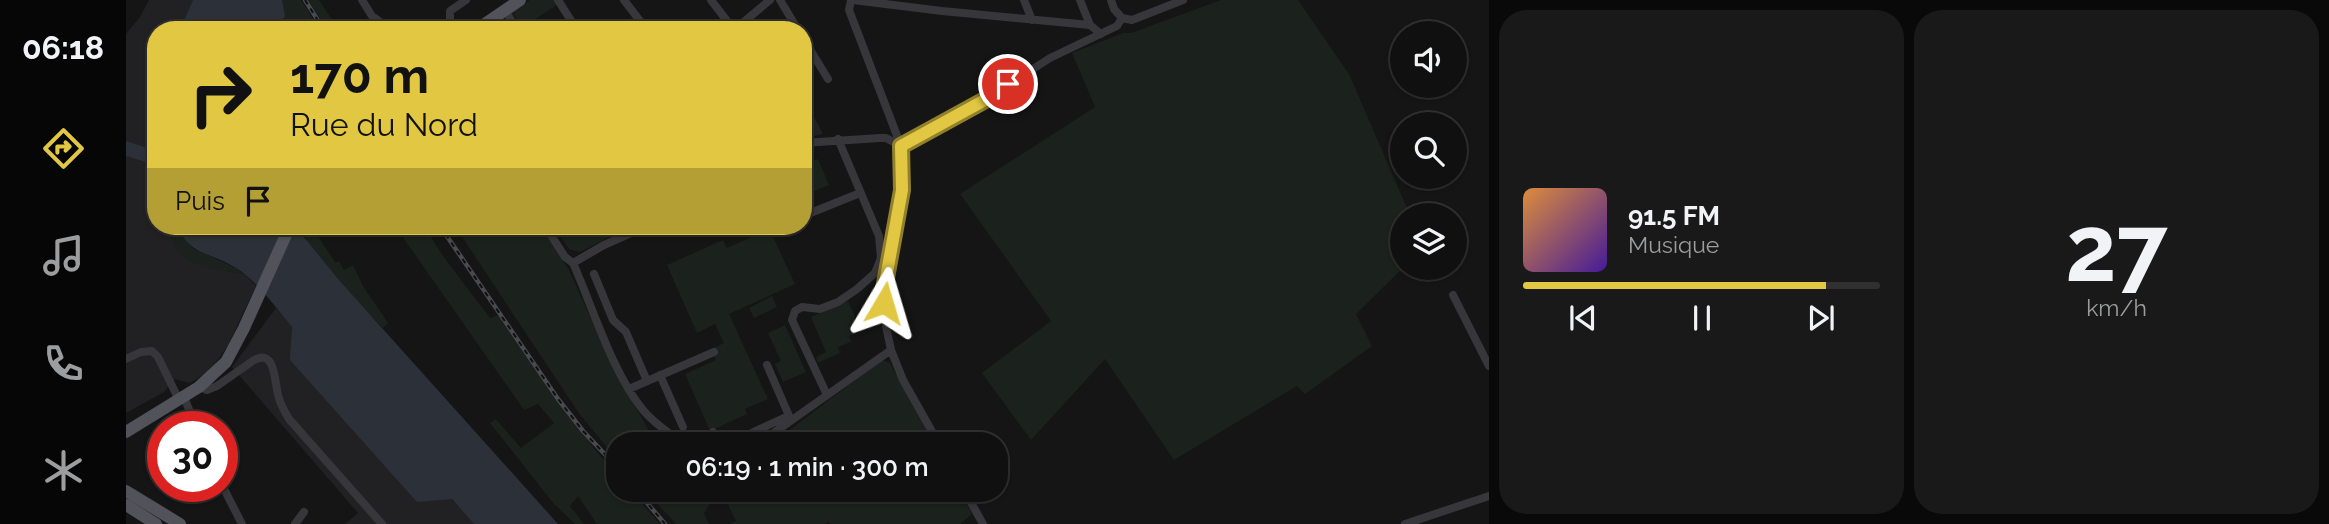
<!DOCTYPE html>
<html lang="fr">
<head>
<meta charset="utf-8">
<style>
  body { margin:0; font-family:Raleway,sans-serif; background:#191919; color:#f1f3f6; height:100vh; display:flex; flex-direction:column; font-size:26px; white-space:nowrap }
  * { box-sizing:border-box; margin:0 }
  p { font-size:23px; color:#9c9d9f }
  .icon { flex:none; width:38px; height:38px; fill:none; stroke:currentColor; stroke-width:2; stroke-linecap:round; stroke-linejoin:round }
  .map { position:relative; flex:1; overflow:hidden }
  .details { display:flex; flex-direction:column; gap:10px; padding:10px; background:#090909; width:840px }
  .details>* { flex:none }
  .banner { position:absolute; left:21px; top:21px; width:665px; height:214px; border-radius:28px; box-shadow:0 2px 5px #0004,0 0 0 2px #303030; background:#e1c742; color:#111; overflow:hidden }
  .buttons { position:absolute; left:1264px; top:21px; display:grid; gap:14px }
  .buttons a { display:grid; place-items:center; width:77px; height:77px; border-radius:50%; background:#101010; box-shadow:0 2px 5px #0004,0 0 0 2px #303030; font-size:35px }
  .speed { position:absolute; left:21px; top:411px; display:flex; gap:14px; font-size:35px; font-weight:700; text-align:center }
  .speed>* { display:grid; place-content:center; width:91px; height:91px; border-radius:50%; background:#101010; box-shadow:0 2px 5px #0004,0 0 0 2px #303030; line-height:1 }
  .speed .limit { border:10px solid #d22; background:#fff; color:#111 }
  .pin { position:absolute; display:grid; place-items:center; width:60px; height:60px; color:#fff; margin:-30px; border:4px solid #fff; border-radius:50%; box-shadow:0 2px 7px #0007 }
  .me { position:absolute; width:77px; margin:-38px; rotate:7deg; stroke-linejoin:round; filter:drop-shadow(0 0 5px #0008) }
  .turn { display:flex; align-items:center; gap:24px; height:147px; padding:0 28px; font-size:32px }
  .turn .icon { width:91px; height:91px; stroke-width:2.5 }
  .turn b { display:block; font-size:49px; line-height:60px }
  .then { display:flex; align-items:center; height:66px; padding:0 28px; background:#0003; gap:14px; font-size:26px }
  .details .card { flex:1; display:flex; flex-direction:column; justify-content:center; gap:10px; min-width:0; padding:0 24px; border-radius:28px; background:#191919 }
  .details .dial { align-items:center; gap:0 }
  .dial b { font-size:91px; line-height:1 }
  .song { display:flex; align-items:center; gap:21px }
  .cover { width:84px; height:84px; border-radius:10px; background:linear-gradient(135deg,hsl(30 70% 55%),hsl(260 70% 35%)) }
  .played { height:7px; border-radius:4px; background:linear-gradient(90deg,#e1c742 85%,#303030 85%) }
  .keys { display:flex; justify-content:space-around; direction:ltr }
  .details .tiles { flex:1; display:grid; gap:10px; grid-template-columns:repeat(2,1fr) }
  .trip { position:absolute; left:480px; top:432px; width:402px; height:70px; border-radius:28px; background:#101010; box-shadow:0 2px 5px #0004,0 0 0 2px #303030; font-weight:600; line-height:70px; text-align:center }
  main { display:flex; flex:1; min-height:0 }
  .tabs { display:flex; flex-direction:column; width:126px; justify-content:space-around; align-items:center; background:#060606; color:#9c9d9f }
  .tabs .icon { width:49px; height:49px }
  .tabs .on { color:#e1c742 }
  .tabs b { font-size:32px; color:#f1f3f6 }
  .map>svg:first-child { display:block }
  .built { fill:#212123 }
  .green { fill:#1b211d }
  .water { fill:#2c3139 }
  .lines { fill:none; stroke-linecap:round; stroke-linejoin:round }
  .minor { stroke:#36363b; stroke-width:8 }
  .primary { stroke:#52535a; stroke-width:12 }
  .rail-casing { stroke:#494a50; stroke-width:4.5 }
  .rail { stroke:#101011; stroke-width:2; stroke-dasharray:5; stroke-linecap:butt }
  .route-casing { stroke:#92812b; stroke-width:18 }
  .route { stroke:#e1c742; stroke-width:12 }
</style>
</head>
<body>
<main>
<nav class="tabs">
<b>06:18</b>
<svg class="icon on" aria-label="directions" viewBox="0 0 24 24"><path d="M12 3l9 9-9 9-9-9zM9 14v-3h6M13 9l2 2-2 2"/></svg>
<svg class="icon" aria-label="music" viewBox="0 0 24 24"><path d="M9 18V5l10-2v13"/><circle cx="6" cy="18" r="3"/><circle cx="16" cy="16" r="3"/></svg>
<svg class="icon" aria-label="phone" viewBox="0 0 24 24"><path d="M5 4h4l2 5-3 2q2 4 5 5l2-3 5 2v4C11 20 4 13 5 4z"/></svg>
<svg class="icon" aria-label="climate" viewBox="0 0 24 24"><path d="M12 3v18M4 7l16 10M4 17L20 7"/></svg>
</nav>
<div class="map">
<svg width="1363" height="524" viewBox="0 0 1363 524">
  <rect width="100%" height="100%" fill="#151516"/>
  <path class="built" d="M23,0H67L58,23L65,26L64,30H30V226H42L44,236L96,270L118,274L130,286L103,343L94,357L80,373L64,383L48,379L38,392L0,413V34L14,17Z
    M677,96L697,134L677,138Z
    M150,308L166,326L165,358L326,499L348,524H219L232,513L106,367Z"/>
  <path class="green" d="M156,0H175L194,30H157Z
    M182,0H193L213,30H202Z
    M404,0H438L396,28L386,12Z
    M1095,0H1172L1223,74L1284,215H1276L1277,268L1230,314L1246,346L1179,394L1171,386L1048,460L979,359L905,440L856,373L925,321L834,194L969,107L946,53L997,33H1005Z
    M692,159L703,185L677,196V165Z
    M42,226H49L68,249L110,268L118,274C83,268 49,268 42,226Z
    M173,226H189L193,232L192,236L209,262H214L218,270L227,265L237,286L262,323L257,328C232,301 186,257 173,226Z
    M269,226H298L317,256L364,318L373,315L470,451L492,475V490H504L534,524H471L452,496L444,506L458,524H449L428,504L364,423L370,419L395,448L428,423L412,404L398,410Z
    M329,226H414L443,270L482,356L530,444H492V461L452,412Z
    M427,226H505L454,252L443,249Z
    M645,232L669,284L603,314L642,399L619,409L621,414L584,431L559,374L590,360L585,349L598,343L589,324L571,333L541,265L597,240L601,248L635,233Z
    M646,296L651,307L628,318L623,308Z
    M722,301L735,330L723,336L725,342L712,347L714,353L692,363L690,357L700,352L685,317Z
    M659,325L680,372L657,382L649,364L655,361L642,333Z
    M756,360L764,363L808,444H645Z
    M518,490H564L566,494L581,490L586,500L578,513L583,524H550Z
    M595,490H833L846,514L834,524H705L702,522L699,524H604L610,521Z"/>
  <path class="water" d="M67,0H156L159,17L156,19L157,30H64L65,26L57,23Z
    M0,141L30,151V165L0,156Z
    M49,226H173L177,236L212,279L432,524H348L326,499L291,502L164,360L166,327C152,310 128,278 110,268C81,250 70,259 49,226Z"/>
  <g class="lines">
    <path class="minor" d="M236,0L246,16L265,30
      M432,0L451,30
      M498,0L521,30
      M585,0L608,30
      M654,0L672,30
      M725,0L723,10L775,146L776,190L758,295L760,326L765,350L777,380L813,444
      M727,0L816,11L964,25L975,34
      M898,0L906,20
      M954,0L964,25
      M985,0L988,9L996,18
      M379,10L391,30
      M996,18L1006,20L1057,0
      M329,30L324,21V11L340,0
      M608,30L644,0
      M677,38L702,79
      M677,143L754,138H760L775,146L782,143L859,100L924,58L991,26L996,18
      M677,216L734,193
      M419,226L439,257L447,263C467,308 486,372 517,410C528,423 545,435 559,444
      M633,226L646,228L655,226
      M447,263L478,245L521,226
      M468,274L487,320L500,332L521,381
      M1327,295L1363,366
      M0,359L15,352L26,351L32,357L53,400
      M641,365L664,418
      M534,375L557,427
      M73,387L81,390L91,386L128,360C151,348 148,385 153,398C155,406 159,412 163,419L256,524
      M503,389L588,352
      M701,395L666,320L669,311L676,307L694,309L712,302L731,289L749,273L755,258L753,236L712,139
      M58,397L70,427
      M587,432L594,444
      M602,444L662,416
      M632,444L765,350
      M96,485L116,524
      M838,490L857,524
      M169,524L178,512
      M1279,524L1363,496"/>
    <path class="primary" d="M350,30L394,0
      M0,432L73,387L100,362L118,328L164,226
      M0,491L54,524
      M0,505L30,524"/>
    <g class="rail-casing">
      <path id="rail" d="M179,0L198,30
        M314,226L432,399L457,431L488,464
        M510,490L539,524"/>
    </g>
    <use href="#rail" class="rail"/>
  </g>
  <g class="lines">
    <g class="route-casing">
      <path id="route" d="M758,303V289L776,190L775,146L859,100L882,84"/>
    </g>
    <use href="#route" class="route"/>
  </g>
</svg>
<div class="buttons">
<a><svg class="icon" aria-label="sound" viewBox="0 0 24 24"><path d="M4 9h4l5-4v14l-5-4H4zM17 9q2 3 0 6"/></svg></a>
<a><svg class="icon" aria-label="search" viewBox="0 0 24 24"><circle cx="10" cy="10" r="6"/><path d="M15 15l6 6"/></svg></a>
<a><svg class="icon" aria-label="layers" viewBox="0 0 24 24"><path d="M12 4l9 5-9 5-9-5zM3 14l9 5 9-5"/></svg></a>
</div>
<div class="speed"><div class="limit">30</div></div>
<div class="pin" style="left:882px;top:84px;background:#d93025"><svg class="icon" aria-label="arrive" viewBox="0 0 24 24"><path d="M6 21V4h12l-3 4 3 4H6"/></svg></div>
<svg class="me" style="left:758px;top:303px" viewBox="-20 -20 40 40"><path d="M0-17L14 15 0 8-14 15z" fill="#e1c742" stroke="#fff" stroke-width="4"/></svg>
<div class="trip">06:19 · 1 min · 300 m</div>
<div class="banner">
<div class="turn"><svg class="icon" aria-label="right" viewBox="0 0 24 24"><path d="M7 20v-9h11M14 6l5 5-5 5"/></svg><div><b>170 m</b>Rue du Nord</div></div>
<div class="then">Puis<svg class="icon" aria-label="arrive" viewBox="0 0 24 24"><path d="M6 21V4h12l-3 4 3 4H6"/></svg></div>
</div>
</div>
<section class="details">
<div class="tiles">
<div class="card">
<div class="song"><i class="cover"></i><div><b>91.5 FM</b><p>Musique</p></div></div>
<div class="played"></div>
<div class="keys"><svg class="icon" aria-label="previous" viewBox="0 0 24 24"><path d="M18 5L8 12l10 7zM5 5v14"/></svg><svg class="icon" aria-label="pause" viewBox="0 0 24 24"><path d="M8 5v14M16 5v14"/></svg><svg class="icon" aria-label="next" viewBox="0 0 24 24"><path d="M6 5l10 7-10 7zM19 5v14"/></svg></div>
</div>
<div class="card dial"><b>27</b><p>km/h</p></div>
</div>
</section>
</main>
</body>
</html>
